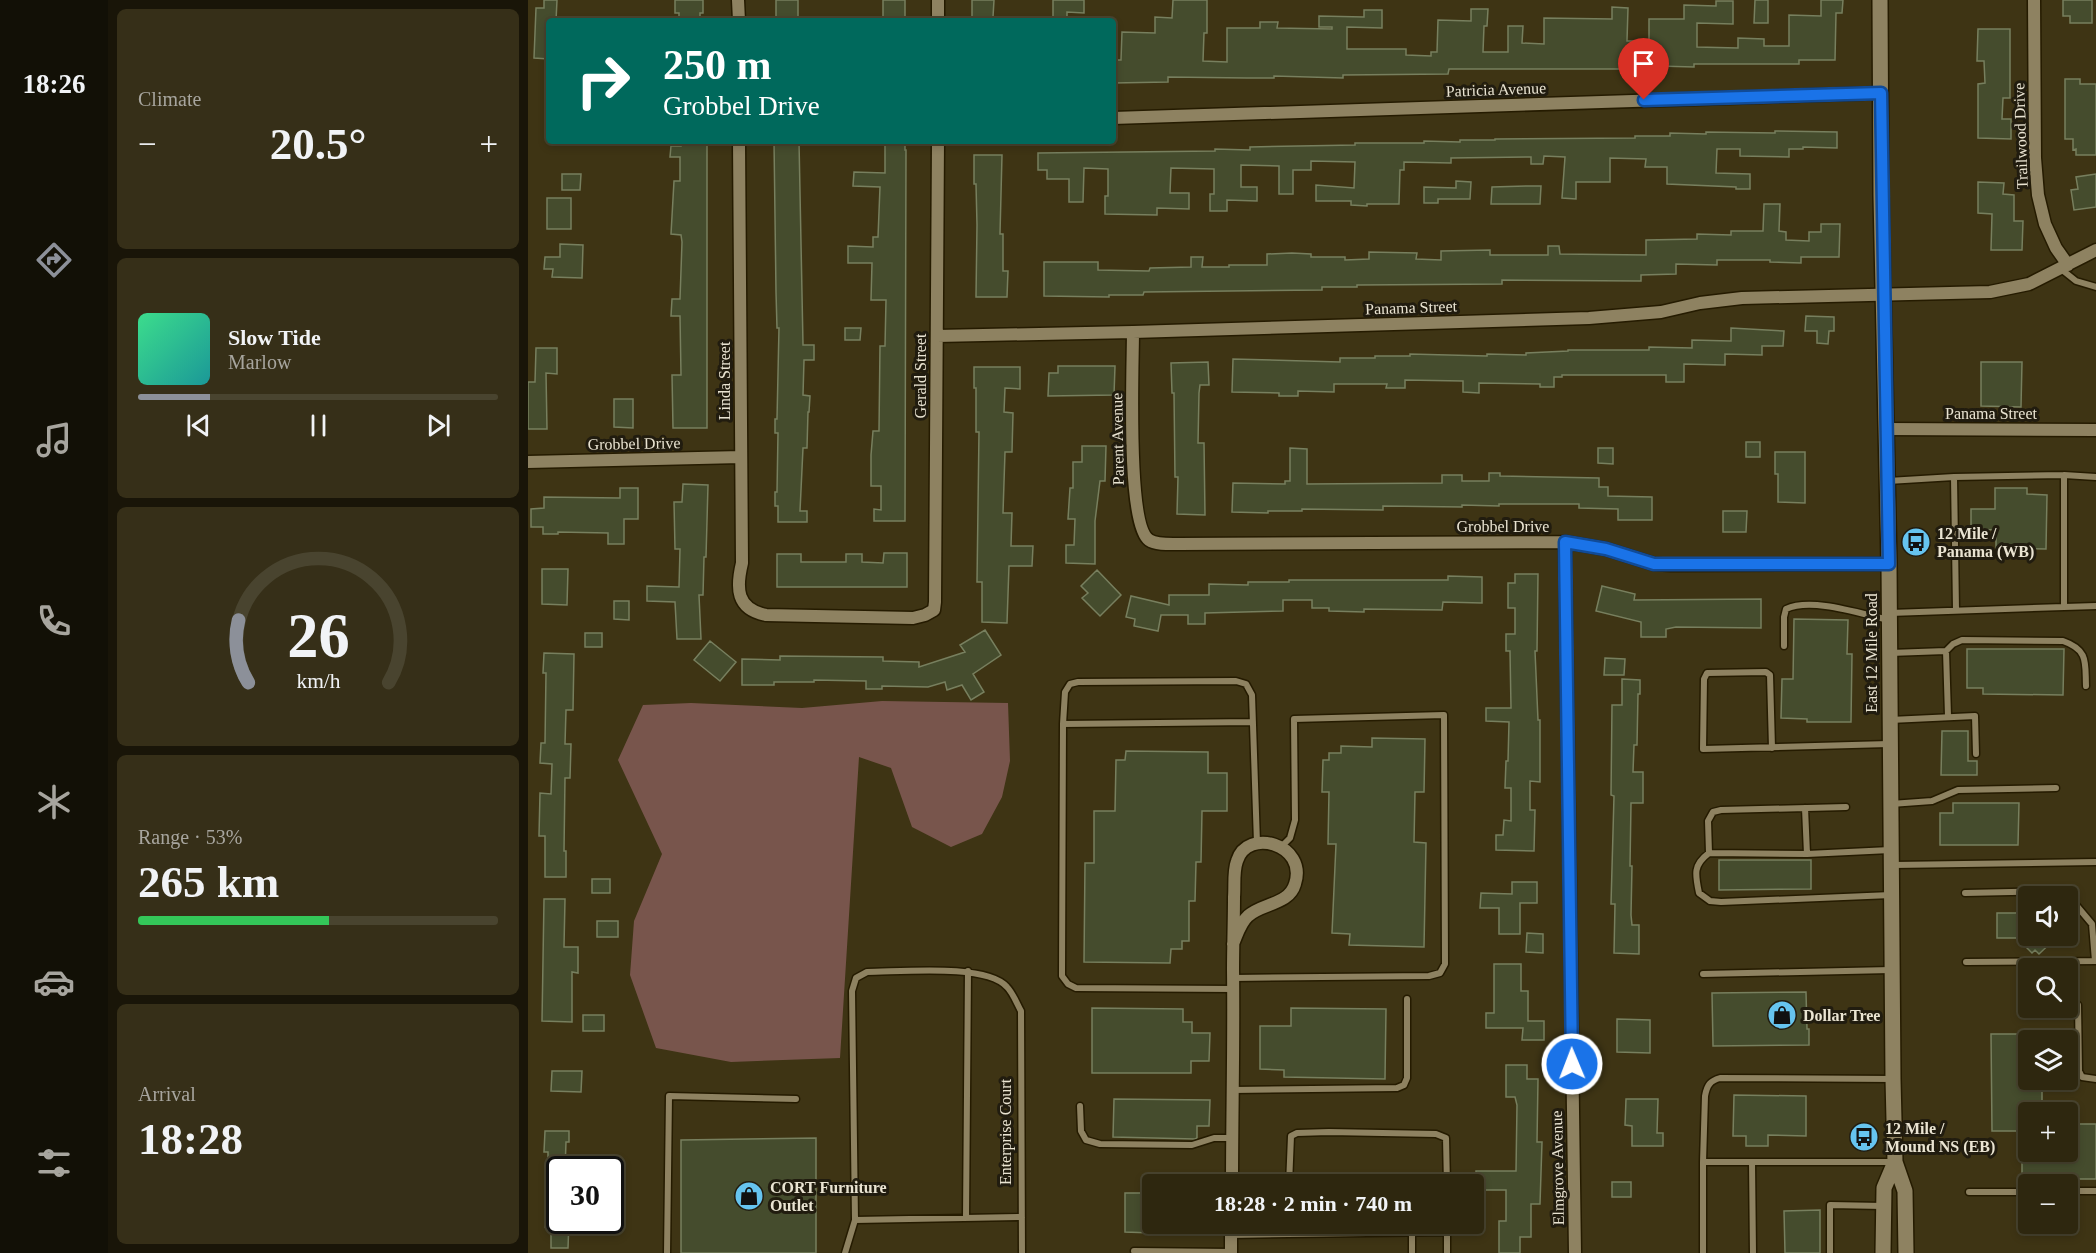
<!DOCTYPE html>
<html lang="en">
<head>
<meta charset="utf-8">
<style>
  body { margin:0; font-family:"Times New Roman",serif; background:#362f18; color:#f1f3f6; height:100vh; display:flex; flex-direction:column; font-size:22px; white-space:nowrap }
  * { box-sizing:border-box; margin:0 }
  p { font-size:20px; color:#a7a59e }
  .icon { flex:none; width:33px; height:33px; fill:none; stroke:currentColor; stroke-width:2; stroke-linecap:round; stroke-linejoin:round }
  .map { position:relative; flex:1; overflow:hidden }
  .sheet { display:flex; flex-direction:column; gap:9px; padding:9px; background:#191508; width:420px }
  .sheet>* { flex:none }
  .top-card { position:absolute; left:18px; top:18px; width:570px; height:126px; border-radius:6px; box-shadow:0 3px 9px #0003,0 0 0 2px #49442f; background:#00695c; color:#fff; overflow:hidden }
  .buttons { position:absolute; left:1490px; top:886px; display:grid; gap:12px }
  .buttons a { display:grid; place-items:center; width:60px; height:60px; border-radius:6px; background:#2e270f; box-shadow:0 3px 9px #0003,0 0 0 2px #49442f; font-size:30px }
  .speed { position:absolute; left:18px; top:1156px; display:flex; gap:12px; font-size:30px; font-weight:700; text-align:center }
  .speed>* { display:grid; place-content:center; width:78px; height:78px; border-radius:50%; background:#2e270f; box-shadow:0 3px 9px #0003,0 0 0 2px #49442f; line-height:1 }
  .speed .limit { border:3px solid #111; border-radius:9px; background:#fff; color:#111 }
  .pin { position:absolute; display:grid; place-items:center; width:51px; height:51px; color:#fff; margin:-62px -26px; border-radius:50% 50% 50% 0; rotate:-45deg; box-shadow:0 0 6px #0007 }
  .pin .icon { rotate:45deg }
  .me { position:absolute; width:66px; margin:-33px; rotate:359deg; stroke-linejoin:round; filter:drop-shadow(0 0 4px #0008) }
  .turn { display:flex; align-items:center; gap:21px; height:126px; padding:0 18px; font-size:27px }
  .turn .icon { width:78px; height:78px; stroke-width:2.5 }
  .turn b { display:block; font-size:42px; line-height:51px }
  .big { font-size:45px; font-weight:700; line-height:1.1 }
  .sheet .tile { flex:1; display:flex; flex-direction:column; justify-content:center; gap:9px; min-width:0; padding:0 21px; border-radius:9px; background:#362f18 }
  .sheet .dial { align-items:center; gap:0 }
  .dial svg { height:156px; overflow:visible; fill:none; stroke:#49442f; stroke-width:7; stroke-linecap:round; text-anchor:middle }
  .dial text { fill:#f1f3f6; stroke:none }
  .song { display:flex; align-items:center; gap:18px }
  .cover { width:72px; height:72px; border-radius:9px; background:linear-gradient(135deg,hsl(150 70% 55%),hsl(180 70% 35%)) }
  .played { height:6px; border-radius:3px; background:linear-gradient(90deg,#8c9099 20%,#49442f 20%) }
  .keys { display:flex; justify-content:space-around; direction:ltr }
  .heat { display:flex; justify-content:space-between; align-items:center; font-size:33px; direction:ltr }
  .charge { height:9px; border-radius:4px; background:linear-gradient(90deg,#34c759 53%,#49442f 0) }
  .trip { position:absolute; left:614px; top:1174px; width:342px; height:60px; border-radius:6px; background:#2e270f; box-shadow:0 3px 9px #0003,0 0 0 2px #49442f; font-weight:700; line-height:60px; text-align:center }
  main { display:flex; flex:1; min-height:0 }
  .tabs { display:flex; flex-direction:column; width:108px; justify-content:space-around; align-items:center; background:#121006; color:#a7a59e }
  .tabs .icon { width:42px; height:42px }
  .tabs .active { color:#8c9099 }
  .tabs b { font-size:27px; color:#f1f3f6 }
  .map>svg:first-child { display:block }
  .forest { fill:#78554c }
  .building { fill:#454c2d; stroke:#777f5e; stroke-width:1.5 }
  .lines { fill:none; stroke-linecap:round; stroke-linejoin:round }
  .lane-casing { stroke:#251b00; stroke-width:9 }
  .street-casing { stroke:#251b00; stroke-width:15 }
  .secondary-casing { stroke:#251b00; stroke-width:18 }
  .lane { stroke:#8e8261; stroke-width:6 }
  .street { stroke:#8e8261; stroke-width:12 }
  .secondary { stroke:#8e8261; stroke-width:15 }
  .route-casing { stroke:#114b97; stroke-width:15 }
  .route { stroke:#1a73e8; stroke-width:10 }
  .labels { text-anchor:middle; stroke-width:6; stroke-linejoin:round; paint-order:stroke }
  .street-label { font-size:16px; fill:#eae4d2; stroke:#211c0f }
  .poi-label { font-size:16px; font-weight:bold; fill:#eae4d2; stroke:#211c0f; text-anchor:start }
</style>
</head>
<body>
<main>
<nav class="tabs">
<b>18:26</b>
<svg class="icon active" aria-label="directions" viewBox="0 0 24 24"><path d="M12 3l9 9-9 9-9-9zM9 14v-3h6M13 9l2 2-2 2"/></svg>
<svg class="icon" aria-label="music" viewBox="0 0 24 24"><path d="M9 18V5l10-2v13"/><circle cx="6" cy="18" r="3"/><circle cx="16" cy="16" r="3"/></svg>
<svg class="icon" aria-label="phone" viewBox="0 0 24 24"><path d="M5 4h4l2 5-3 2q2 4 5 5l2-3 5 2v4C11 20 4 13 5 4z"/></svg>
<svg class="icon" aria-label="climate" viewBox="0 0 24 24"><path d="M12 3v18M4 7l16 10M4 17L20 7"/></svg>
<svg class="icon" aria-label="car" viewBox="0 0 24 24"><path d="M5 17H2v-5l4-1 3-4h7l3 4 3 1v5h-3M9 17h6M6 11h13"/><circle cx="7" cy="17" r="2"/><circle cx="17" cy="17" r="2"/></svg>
<svg class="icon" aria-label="filters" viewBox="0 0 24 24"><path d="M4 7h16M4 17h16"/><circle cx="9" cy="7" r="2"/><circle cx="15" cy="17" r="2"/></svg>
</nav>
<section class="sheet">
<div class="tile"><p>Climate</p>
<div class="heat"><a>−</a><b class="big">20.5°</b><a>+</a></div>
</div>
<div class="tile">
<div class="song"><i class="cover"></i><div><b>Slow Tide</b><p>Marlow</p></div></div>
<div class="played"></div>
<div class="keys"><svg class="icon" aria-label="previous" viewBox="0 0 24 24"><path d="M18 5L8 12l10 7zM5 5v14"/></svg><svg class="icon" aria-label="pause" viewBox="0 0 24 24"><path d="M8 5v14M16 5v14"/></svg><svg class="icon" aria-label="next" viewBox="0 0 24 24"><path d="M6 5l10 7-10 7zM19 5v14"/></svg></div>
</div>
<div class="tile dial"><svg viewBox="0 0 100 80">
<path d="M14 69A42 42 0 1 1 86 69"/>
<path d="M14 69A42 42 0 0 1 9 37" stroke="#8c9099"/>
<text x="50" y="56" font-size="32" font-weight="700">26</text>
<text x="50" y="72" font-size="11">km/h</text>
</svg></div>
<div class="tile"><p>Range · 53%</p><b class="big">265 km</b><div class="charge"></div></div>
<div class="tile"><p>Arrival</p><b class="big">18:28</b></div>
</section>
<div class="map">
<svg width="1568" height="1253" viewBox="0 0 1568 1253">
  <rect width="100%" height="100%" fill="#3e3414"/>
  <path class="forest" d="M354,701L480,703L482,761L474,797L454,834L423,847L384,827L363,768L331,757L312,1058L203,1062L128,1048L102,975L106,921L134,854L90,760L115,705L163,703L274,708Z"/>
  <path class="building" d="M16,0H29L28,21H21V59L6,58L8,8H16Z
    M147,0H175V13H172V21H151V13H147Z
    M248,0H270V21H248Z
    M355,0H377V21H355Z
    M444,0H466L465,17H444Z
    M525,0H556V13L539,12V21H525Z
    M645,0H679V33H676L675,61L699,62V28H732V22H750L749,28L804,29V27H791V16L836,17V10H854V28L819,27V49H878V55L903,56V52H909L910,20L943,21V9H960L959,26H956L955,52H980V26H995L994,43L1016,44V18L1084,19V7L1100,8L1099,41H1121V19H1156V5L1188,6V1H1205V24L1169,23V47L1210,48V38L1236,39V46H1261V15L1293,16V0H1315L1314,13H1308L1307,60H1271V64H1166V67L1130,66V68L1096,67V69H921L920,74L815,75V78L746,76V78H719L640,77V82L585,83V60H593L594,32L627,33V17L644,18Z
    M1227,0H1240V23H1226Z
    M1535,0H1564V23H1542V16H1535Z
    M1450,29H1482V98H1475L1474,119H1483V139L1450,138V84L1457,83L1456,61H1449Z
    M1537,79H1552V84H1568V155H1548V149L1545,150V139H1537Z
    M1247,131L1309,132V148L1275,147V149H1261V157L1212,156V149H1189L1188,173L1222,174V189H1208V187L1139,184V167H1117L1118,159L1082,158V182H1048V199L1034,198L1037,157L1016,156L1015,164H1003V157L923,158V163L876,162V170H872L871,204H839V206L823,205V201H788V185L826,188L827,162L783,161V170H765V194H751V166L713,165V187H729V201L699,200V211H682V194H686V169L643,168L642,193H661V209L629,208V215L577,214V196H580V169L556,168L555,202H541V179H519V170H510V153L687,151V149L722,150V147L827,145V143H896V141L932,142V140H967V139L1107,138V136H1142V133L1178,134V132L1247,133Z
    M153,141H179V428H145L144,375H153L152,316H143L144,299H152L154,242L153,235L143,234L146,181H152V157H142L143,146H153Z
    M246,141H271L275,345H286V360H276L275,395L282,396L281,412H280L279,448H275L272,511H279V522H250V506H247V492H249L250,433H247V419H249L251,328H249L248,292Z
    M357,141H377V150H378L377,521H346V509L353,510V486H343V455L345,431H351L352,346H357L358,300H343L344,263H320V246L345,247V237H350L352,187L325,186L326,172L357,173Z
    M446,155H474L472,234H475V271H480L479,297H448L449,225L448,184H446Z
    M34,174H53L52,190H34Z
    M1568,174V207L1546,210L1543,190L1550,189L1548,177Z
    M928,181L943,182L942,199H910V203H896V187L928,188Z
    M1450,182L1476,183L1475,194L1486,195V221H1495L1494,250H1463L1464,214L1450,213Z
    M999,186H1013L1012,204H963L964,187Z
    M19,198H43V229H19Z
    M1236,204H1252L1251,231L1258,232V240L1281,241V232H1293V224H1312L1311,257H1273V263L1242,262V260H1189V265L1148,264V274L1113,275V281L974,280V284L829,285V287H794V290L616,292L615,295H581V297L516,296V262H570V270L621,271L622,268L663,267V257H675L674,267H701V265H739V254L764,253L783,254V257H817V260L841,259V252L889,253L888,259L913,260V251L962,250V255H1020V246H1031L1032,254L1118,255V240L1169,239V234L1203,235V231H1235Z
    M32,244L55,245L54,278L24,277L25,269H16L17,257H32Z
    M1278,316L1306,317V331H1301L1300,344L1289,343V331H1277Z
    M317,328H333L332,340H317Z
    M1203,328L1256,331L1255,346H1234V355L1197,354V365L1156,364V382H1138V375H1034V377H1026V387H1012V384L951,383V393L935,392V381L877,380V388H858L859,384H806V392L770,391V396H751V393L704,392L705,359L812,362V358H847V356H882V354L959,356V354L998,355V353L1040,351V350H1121V347L1164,348V340L1203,341Z
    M8,348H29V374L18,373L19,429H0V382H7Z
    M680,362L681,385H672L671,393L670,443H676L677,515L649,514L650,477H647L646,393H644L643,363Z
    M1453,362H1494L1493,407L1453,406Z
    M530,366H587L586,395L520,396L521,373H530Z
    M446,367H492V389L477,388L476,412L485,413L484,452H477L475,513H484L483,546H505L504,566H481L479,623L454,622V582H449L451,432H448V388H446Z
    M86,399H105V428L86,427Z
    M1218,442H1232V457H1218Z
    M554,446H578L577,481H572L567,521V564L538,563V545H546L547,519H540L542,488H545V462H554Z
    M762,448L779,449V484L914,483V475H934V481H961V473H972V476L1071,478V487H1080V496L1124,497V520H1090V509L1051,508V504H971V506L934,505V507L855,506V510L774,509V511H740V513L704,512L705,483L757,484V481H762Z
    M1070,448H1085V464L1070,463Z
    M1247,452H1277V503L1250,502V474H1247Z
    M155,484L180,485L178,557H176L175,595H171L173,639H149L147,602L119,601V586L151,587L152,549H147L146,502H154Z
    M92,488H110V519H96V544H80V533L30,532V534H15V527H3V509L16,508V497L92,498Z
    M1467,488H1499V494L1519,495L1518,549L1468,548V530L1443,529V509H1467Z
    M1195,511H1219L1218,532H1195Z
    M356,553H379V587H249V554H273V562H318V554H334V562L355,563Z
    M14,569H40L39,605L14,604Z
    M569,570L593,595L572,616L554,598L560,593L553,586Z
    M987,574H1010L1009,651H1007L1010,720H1012V782L1002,781V810H1007L1006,851L968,850V835H975L976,820L983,821V788H977L978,761H980L981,722L958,721V708H983L982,651H978V634H987V608H980V583H987Z
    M920,576L954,577V603L915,602L914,610L836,609V612L801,611V608H784V600H755V611L677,613V624H660V615H633L630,631L606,626L607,619L598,617L603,596L641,605V595H681V584L720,585V582H761V580H920Z
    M1074,586L1107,594L1106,600L1233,599V628L1148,627L1138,629V637H1113V622L1068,611Z
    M86,601H101V620L86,619Z
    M1266,619L1320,620L1319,654H1324L1323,722H1279V719L1253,718L1254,679H1265Z
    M457,630L473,655L445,674L456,692L443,700L434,685L419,690L417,682L400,687L354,686V689H338V681L286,680V682H246V685H214V659L252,660V656L355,657V661L391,662V667L437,652L432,645Z
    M57,633H74V647H57Z
    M182,641L208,662L192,681L166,660Z
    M1439,649H1536L1535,695L1455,694V688H1439Z
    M16,653L46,654L45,710H38L37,744H43L42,778H37L36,851H38V877H17V836H11L12,793L23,794L24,764L12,763L13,743H17L18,673H15Z
    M1077,658L1097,659L1096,675H1076Z
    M1094,679L1112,680V694H1110L1109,745H1106L1105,772H1115V803H1103L1102,866H1104L1103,915L1104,925H1111V954L1086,953L1087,904H1083L1086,796L1083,795L1084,705H1094Z
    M1414,731H1440V761H1449V775H1413Z
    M844,738L897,739L896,792H887L886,842L898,843L896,947L821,945L822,934L804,933L808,844H800L801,792H794L795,760H801V753H813V746L844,747Z
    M598,751L680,752V773H699V811H674L673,862H668L667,901H661V941H654V949H643L642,963L556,962L557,863H566V811H587L588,760H597Z
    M1425,803H1491L1490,845H1412V813H1425Z
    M1191,860H1283V889L1191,890Z
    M64,879H82V893H64Z
    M984,882H1009V903H992V934H971V908H952L953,893L984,894Z
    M16,899H37L36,947H50V973L44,972V1022L14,1021Z
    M1500,901V936H1530L1511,954L1507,950L1504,953L1489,938H1469V913H1488Z
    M69,921H90V937H69Z
    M999,933L1015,934V953L998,952Z
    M966,964H993V991H1000V1021H1016V1040H994L995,1028H958V1013H966Z
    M1278,992L1279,1029H1281V1045L1185,1046L1184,993Z
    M564,1008L655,1009V1022H664V1033H682L681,1061H663V1073H564Z
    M763,1008L858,1009L857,1079L756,1077V1070L732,1069V1026H763Z
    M55,1015H76V1031H55Z
    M1089,1019L1122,1020V1053L1089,1052Z
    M1463,1034H1500V1080H1514V1113H1500V1131H1464Z
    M978,1065H999V1079H1010L1009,1142H1014L1012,1204H1003V1237H992V1253H971V1221H978V1190H948V1171H988L989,1105L987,1097H978Z
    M24,1071H54L53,1092L23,1091Z
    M1206,1095L1278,1096V1136L1240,1135V1146H1218V1136H1205Z
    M586,1099L682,1100L681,1126H669V1138L667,1139L585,1137Z
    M1098,1099H1130L1129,1133H1135V1146H1104V1126L1097,1125Z
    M1539,1124H1568V1179H1494V1152H1539Z
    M17,1131H41V1142H38L37,1170L20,1171V1152H16Z
    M288,1138V1253H153V1140Z
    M1084,1182H1103V1197H1084Z
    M597,1193H624V1233L597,1232Z
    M17,1197H32V1221H41L40,1248H23V1227H17Z
    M1292,1210V1253H1257L1256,1211Z"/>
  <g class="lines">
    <g class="lane-casing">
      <path id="lane" d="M1533,269L1548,281L1568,287
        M1536,475L1568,477
        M1426,477L1428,610
        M1360,481L1426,477L1536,475V607L1362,613
        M1536,607L1568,606
        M1256,646V617L1258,609C1284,597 1333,614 1361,620
        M1418,651L1425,644L1434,640L1535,641C1561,650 1557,663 1558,686
        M1362,653L1418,651L1420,716
        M1362,720L1447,716L1448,754
        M535,724L725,722
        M1244,748L1242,675L1238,672L1179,673L1176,679L1175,749L1361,744
        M1363,804L1404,801L1430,790L1528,788
        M1277,808L1279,854
        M1362,850L1279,854L1181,853C1165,865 1167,874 1171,893L1182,901L1193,902L1363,895
        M1181,853L1180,821L1185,812L1193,810L1318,807
        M1365,865L1568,862
        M1437,893L1525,891L1539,897
        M1539,897L1543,899L1564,924L1567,961
        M1438,962L1568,961
        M1175,974L1363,970
        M705,978L901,976L912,973L917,964L916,715L766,719L767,820L762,838L753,847
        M705,989L548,988L540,984L534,976L535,724L537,692L542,684L550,682L708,681L718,684L724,695L729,843
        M1550,1005L1551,1071L1554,1077L1568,1079
        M705,1090L869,1088L876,1085L879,1078V999
        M552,1106L553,1131L558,1140L572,1144L664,1145L686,1138H704
        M1224,1162H1175L1177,1096C1179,1085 1182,1081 1192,1078L1365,1079
        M761,1185L763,1136L769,1133L801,1132L908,1134L918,1138L919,1185
        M1539,1191H1568
        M1441,1192H1500
        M438,1218L440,971
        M327,1220L494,1217
        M760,1224V1234L919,1232
        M919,1224V1253
        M703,1235L760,1234
        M606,1251L703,1252
        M139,1253L141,1096L268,1099
        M317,1253L327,1220L324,991L328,978L339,972C371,972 458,963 479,987C485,993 489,1004 493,1011L494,1253
        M884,1253V1233
        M1175,1253V1162
        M1225,1253L1224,1162H1367
        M1302,1253V1205L1355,1206"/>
    </g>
    <g class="street-casing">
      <path id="street" d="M210,0L211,21
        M410,0V21
        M1506,0L1507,158L1510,195L1517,224L1528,248L1540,265
        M585,118L1353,93
        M211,141L214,563C208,588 208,609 238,615L385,618L397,615L406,610L407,602L410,141
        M605,332C605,365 598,524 621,540C628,545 643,544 652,544L1037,542L1078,549L1126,564L1143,565L1361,564
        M409,336L605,332L1061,318L1133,312L1172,303L1214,298L1462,292L1501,284L1568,250
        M1358,429L1568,430
        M0,462L213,457
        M1037,542L1047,1253
        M704,1185C704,1113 706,1042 705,970C705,946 706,921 706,897C707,885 705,872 709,861C719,827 780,844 767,884C761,905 734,903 720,916C712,923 709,935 705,944
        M703,1253V1224"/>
    </g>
    <g class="secondary-casing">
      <path id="secondary" d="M1352,0L1353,196L1361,564L1365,1079L1367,1162L1377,1191L1378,1253
        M1355,1253L1356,1188L1367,1162"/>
    </g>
    <use href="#lane" class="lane"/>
    <use href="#street" class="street"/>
    <use href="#secondary" class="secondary"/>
  </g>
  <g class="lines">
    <g class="route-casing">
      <path id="route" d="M1044,1064L1037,542L1078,549L1126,564H1361L1353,93L1116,100"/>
    </g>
    <use href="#route" class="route"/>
  </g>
  <defs>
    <g id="bus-disc" transform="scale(1.5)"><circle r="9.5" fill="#66c4ef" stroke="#211c0f"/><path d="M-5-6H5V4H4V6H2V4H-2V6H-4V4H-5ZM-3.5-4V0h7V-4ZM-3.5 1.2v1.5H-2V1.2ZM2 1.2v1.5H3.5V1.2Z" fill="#111"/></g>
    <g id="shop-disc" transform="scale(1.5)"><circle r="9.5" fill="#66c4ef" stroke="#211c0f"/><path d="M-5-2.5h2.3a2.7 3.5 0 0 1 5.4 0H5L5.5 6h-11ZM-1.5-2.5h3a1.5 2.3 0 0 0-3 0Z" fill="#111"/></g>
  </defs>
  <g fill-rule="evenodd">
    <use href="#bus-disc" x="1388" y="542"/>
    <use href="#shop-disc" x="1254" y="1015"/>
    <use href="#bus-disc" x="1336" y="1137"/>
    <use href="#shop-disc" x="221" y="1196"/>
  </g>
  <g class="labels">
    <g class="street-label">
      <text transform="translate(968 89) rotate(-2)" y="6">Patricia Avenue</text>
      <text transform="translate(1492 136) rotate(-92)" y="6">Trailwood Drive</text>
      <text transform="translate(883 307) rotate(-2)" y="6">Panama Street</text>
      <text transform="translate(392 376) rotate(-90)" y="6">Gerald Street</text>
      <text transform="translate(196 381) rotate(-90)" y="6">Linda Street</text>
      <text x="1463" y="419">Panama Street</text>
      <text transform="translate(589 439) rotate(-91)" y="6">Parent Avenue</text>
      <text transform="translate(106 443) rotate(-1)" y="6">Grobbel Drive</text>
      <text x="975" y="532">Grobbel Drive</text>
      <text transform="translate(1343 653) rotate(-90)" y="6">East 12 Mile Road</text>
      <text transform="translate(477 1132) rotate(-90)" y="6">Enterprise Court</text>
      <text transform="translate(1029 1168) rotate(-91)" y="6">Elmgrove Avenue</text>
    </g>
    <g class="poi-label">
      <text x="1409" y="539">12 Mile /<tspan x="1409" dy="18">Panama (WB)</tspan></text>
      <text x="1275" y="1021">Dollar Tree</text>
      <text x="1357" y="1134">12 Mile /<tspan x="1357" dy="18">Mound NS (EB)</tspan></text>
      <text x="242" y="1193">CORT Furniture<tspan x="242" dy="18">Outlet</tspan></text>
    </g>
  </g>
</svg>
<div class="buttons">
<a><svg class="icon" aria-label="sound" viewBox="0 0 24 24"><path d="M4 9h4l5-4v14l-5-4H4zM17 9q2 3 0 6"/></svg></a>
<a><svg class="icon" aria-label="search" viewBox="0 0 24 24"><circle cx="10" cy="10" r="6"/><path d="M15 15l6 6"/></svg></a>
<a><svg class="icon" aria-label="layers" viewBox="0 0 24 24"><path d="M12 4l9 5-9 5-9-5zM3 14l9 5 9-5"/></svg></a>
<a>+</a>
<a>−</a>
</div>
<div class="speed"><div class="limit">30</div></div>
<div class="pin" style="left:1116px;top:100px;background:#d93025"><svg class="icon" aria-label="arrive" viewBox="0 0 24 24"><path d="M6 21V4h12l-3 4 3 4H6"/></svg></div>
<svg class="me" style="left:1044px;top:1064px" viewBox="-20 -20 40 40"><circle r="17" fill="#1a73e8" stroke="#fff" stroke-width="3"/><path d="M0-11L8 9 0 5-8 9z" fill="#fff"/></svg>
<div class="trip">18:28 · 2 min · 740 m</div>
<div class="top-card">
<div class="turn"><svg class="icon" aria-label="right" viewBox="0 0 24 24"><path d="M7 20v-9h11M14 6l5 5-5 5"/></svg><div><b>250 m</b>Grobbel Drive</div></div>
</div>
</div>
</main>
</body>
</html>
